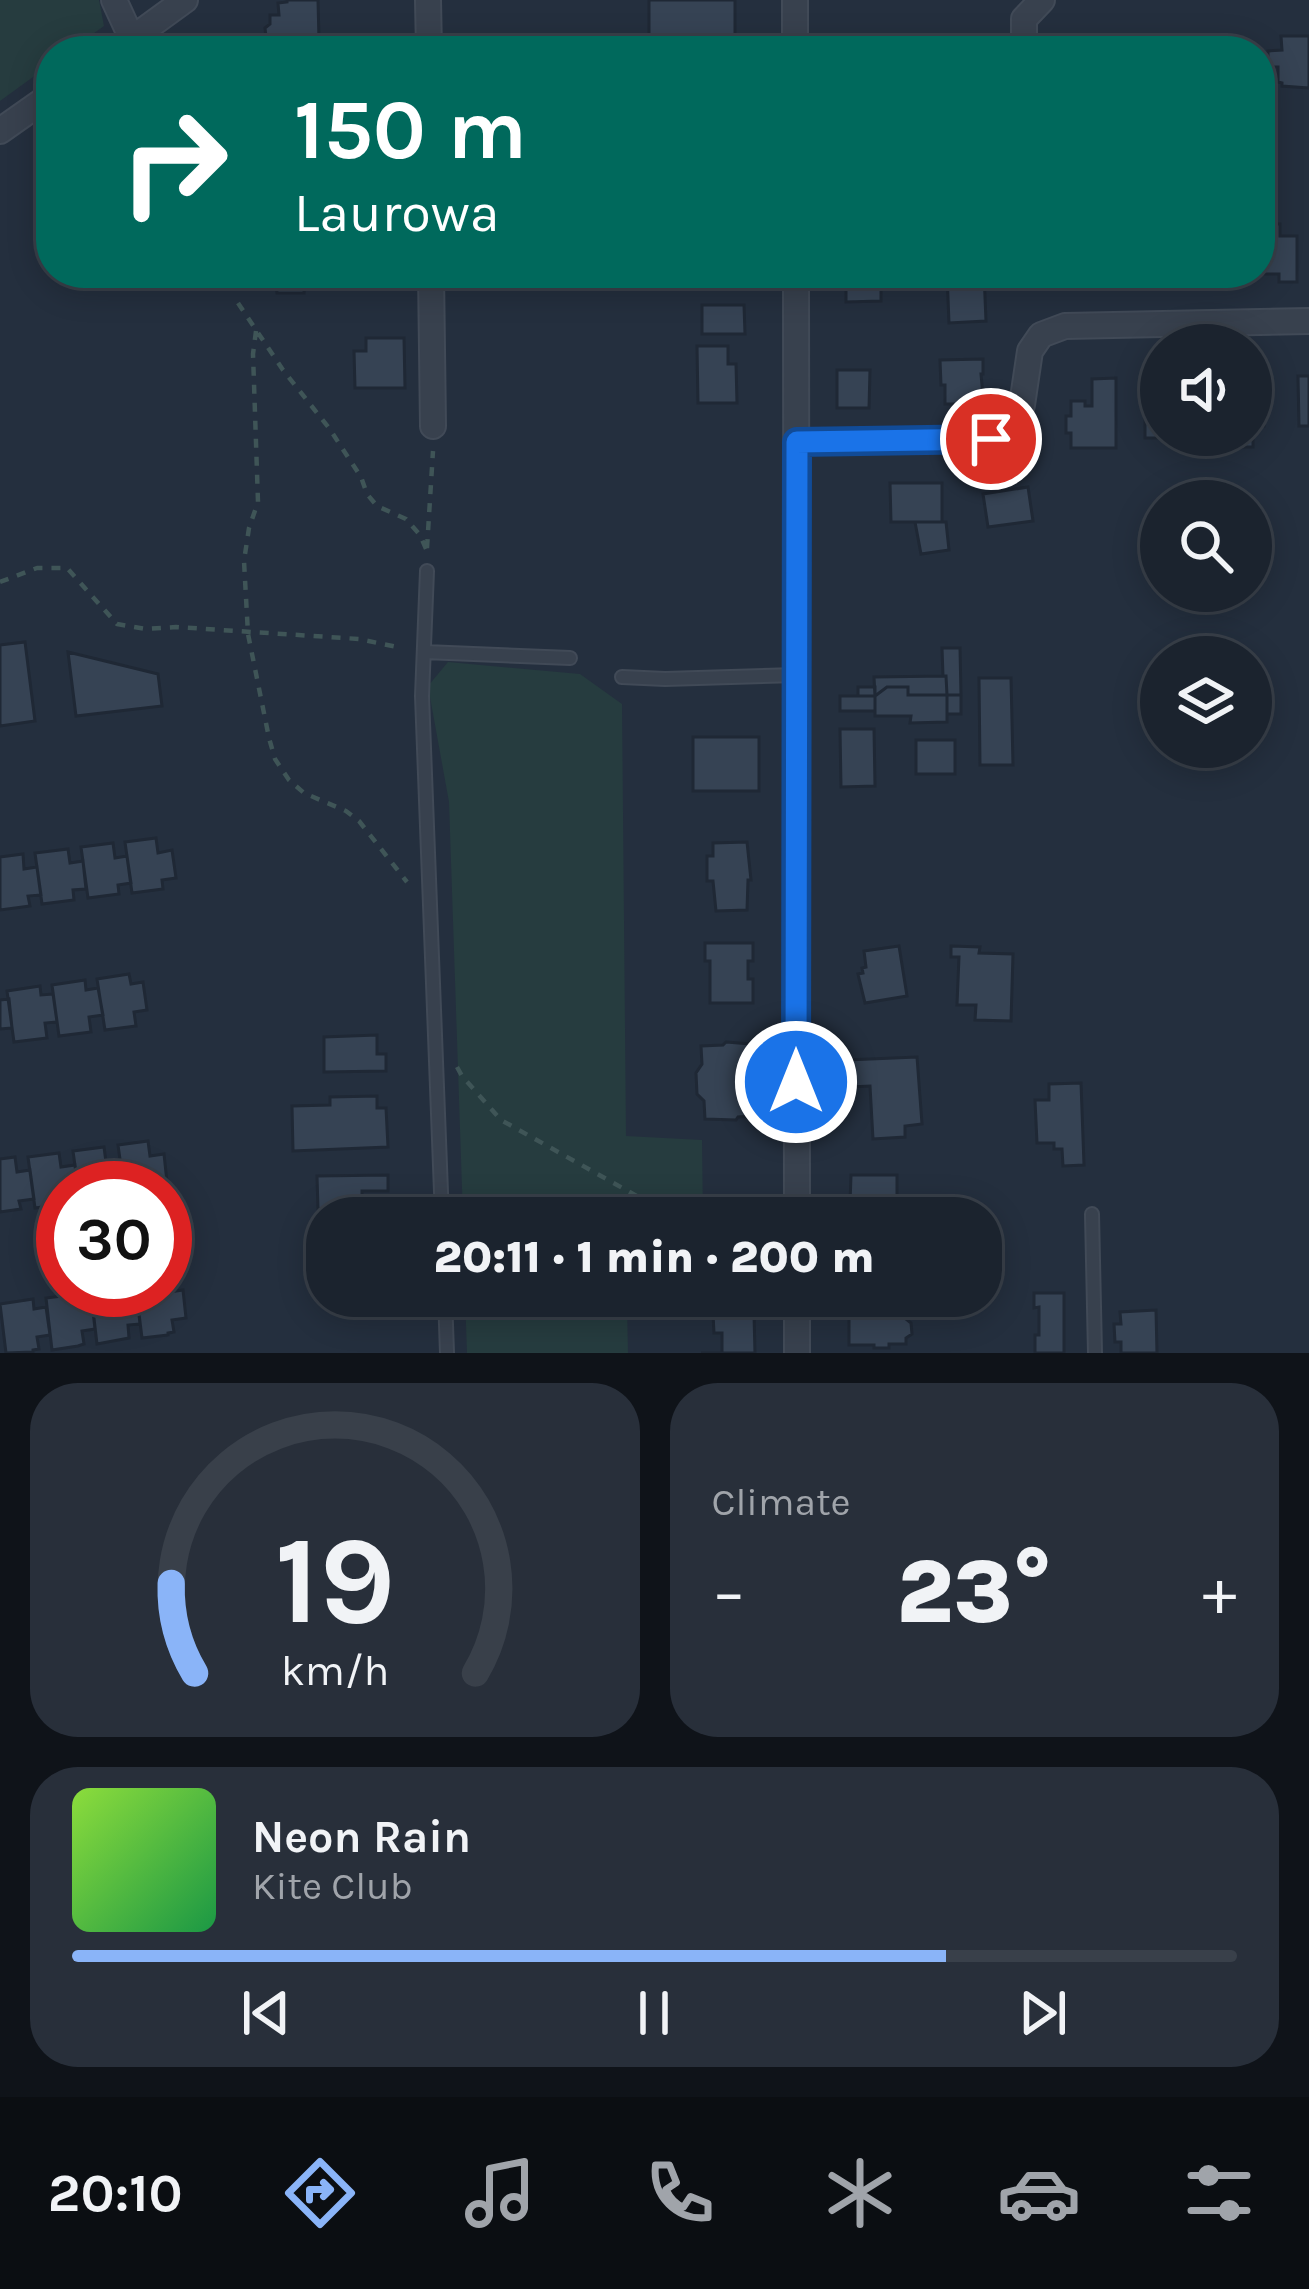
<!DOCTYPE html>
<html lang="en">
<head>
<meta charset="utf-8">
<style>
  body { margin:0; font-family:Karla,sans-serif; background:#282f3a; color:#f1f3f6; height:100vh; display:flex; flex-direction:column; font-size:45px; white-space:nowrap }
  * { box-sizing:border-box; margin:0 }
  p { font-size:39px; color:#a0a4aa }
  .icon { flex:none; width:66px; height:66px; fill:none; stroke:currentColor; stroke-width:2; stroke-linecap:round; stroke-linejoin:round }
  .map { position:relative; height:1353px; overflow:hidden }
  .side { display:flex; flex-direction:column; gap:30px; padding:30px; background:#0f1319; flex:1 }
  .side>* { flex:none }
  .guide { position:absolute; left:36px; top:36px; width:1239px; height:252px; border-radius:48px; box-shadow:0 6px 30px #0003,0 0 0 3px #39404a; background:#00695c; color:#fff; overflow:hidden }
  .controls { position:absolute; left:1140px; top:324px; display:grid; gap:24px }
  .controls a { display:grid; place-items:center; width:132px; height:132px; border-radius:50%; background:#1b232e; box-shadow:0 6px 30px #0003,0 0 0 3px #39404a; font-size:60px }
  .speed { position:absolute; left:36px; top:1161px; display:flex; gap:24px; font-size:60px; font-weight:700; text-align:center }
  .speed>* { display:grid; place-content:center; width:156px; height:156px; border-radius:50%; background:#1b232e; box-shadow:0 6px 30px #0003,0 0 0 3px #39404a; line-height:1 }
  .speed .limit { border:18px solid #d22; background:#fff; color:#111 }
  .pin { position:absolute; display:grid; place-items:center; width:102px; height:102px; color:#fff; margin:-51px; border:6px solid #fff; border-radius:50%; box-shadow:0 3px 12px #0007 }
  .me { position:absolute; width:132px; margin:-66px; rotate:0deg; stroke-linejoin:round; filter:drop-shadow(0 0 9px #0008) }
  .turn { display:flex; align-items:center; gap:42px; height:252px; padding:0 60px; font-size:54px }
  .turn .icon { width:156px; height:156px; stroke-width:2.5 }
  .turn b { display:block; font-size:84px; line-height:102px }
  .big { font-size:90px; font-weight:800; line-height:1.1 }
  .side .widget { flex:1; display:flex; flex-direction:column; justify-content:center; gap:18px; min-width:0; padding:0 42px; border-radius:48px; background:#282f3a }
  .side .dial { align-items:center; gap:0 }
  .dial svg { height:312px; overflow:visible; fill:none; stroke:#39404a; stroke-width:7; stroke-linecap:round; text-anchor:middle }
  .dial text { fill:#f1f3f6; stroke:none }
  .song { display:flex; align-items:center; gap:36px }
  .cover { width:144px; height:144px; border-radius:18px; background:linear-gradient(135deg,hsl(90 70% 55%),hsl(140 70% 35%)) }
  .played { height:12px; border-radius:6px; background:linear-gradient(90deg,#8ab4f8 75%,#39404a 75%) }
  .keys { display:flex; justify-content:space-around; direction:ltr }
  .heat { display:flex; justify-content:space-between; align-items:center; font-size:66px; direction:ltr }
  .side .tiles { flex:1; display:grid; gap:30px; grid-template-columns:1fr 1fr }
  .widget:last-child { grid-column:span 2 }
  .trip { position:absolute; left:306px; top:1197px; width:696px; height:120px; border-radius:48px; background:#1b232e; box-shadow:0 6px 30px #0003,0 0 0 3px #39404a; font-weight:800; line-height:120px; text-align:center }
  .tabs { display:flex; height:192px; justify-content:space-around; align-items:center; background:#0b0e12; color:#a0a4aa }
  .tabs .icon { width:84px; height:84px }
  .tabs .active { color:#8ab4f8 }
  .tabs b { font-size:54px; color:#f1f3f6 }
  .map>svg:first-child { display:block }
  .green { fill:#263c3f }
  .building { fill:#364354; stroke:#1f2835; stroke-width:3 }
  .lines { fill:none; stroke-linecap:round; stroke-linejoin:round }
  .service-casing { stroke:#414a57; stroke-width:16 }
  .minor-casing { stroke:#414a57; stroke-width:28 }
  .path { stroke:#3f5557; stroke-width:4.5; stroke-dasharray:9 9; stroke-linecap:butt }
  .service { stroke:#38414e; stroke-width:12 }
  .minor { stroke:#38414e; stroke-width:24 }
  .route-casing { stroke:#114b97; stroke-width:30 }
  .route { stroke:#1a73e8; stroke-width:21 }
</style>
</head>
<body>
<div class="map">
<svg width="1309" height="1353" viewBox="0 0 1309 1353">
  <rect width="100%" height="100%" fill="#242f3e"/>
  <path class="green" d="M0,0H99L104,26L69,51H51V64L0,101Z
    M448,662L580,674L622,704L626,1136L702,1140L703,1218H463L449,802L428,686Z
    M465,1296H705V1305L627,1304L628,1353H467Z"/>
  <path class="building" d="M287,0H318L319,40H305L304,51H278V48H271L270,40L266,37L265,28L270,24V15H279L278,3L287,2Z
    M649,0H735V39H637L649,37Z
    M1154,36L1182,38V51H1149V38Z
    M1281,36H1309V88L1282,86V83L1278,82V67H1268V51L1282,50Z
    M1083,37H1107V51H1066V42L1083,41Z
    M1260,224H1280V236H1297V282H1279V274H1240L1260,273Z
    M275,273H305L304,293H277Z
    M469,273H537V287L469,289Z
    M629,273H653V283L629,282Z
    M692,273H738V286H691Z
    M839,273H884V277H881V301L846,302V289H843L842,277H839Z
    M947,273H984L986,321L949,323Z
    M1087,273H1140V281L1087,283Z
    M1182,273H1240V274L1200,275V283H1182Z
    M702,305H744L745,334H702Z
    M366,338H404L405,388H355L354,351H366Z
    M697,346H728V364H736L737,403H698Z
    M983,359V374H981L983,396L976,404H945V385H941L940,360Z
    M837,370H870L869,408H837Z
    M1298,376H1309V426H1299Z
    M1116,378V448H1071V433H1066V416H1071V401H1085V406H1092V379Z
    M1145,378H1161V435H1186V438H1145Z
    M1251,383L1253,408H1264V426H1253V447H1224V435H1251Z
    M890,483H942V522H891Z
    M1028,487L1033,521L988,527L983,494Z
    M915,522H946L949,550L921,554Z
    M25,642L35,721L0,726V645Z
    M942,648H960L961,695H947L946,676H943Z
    M68,652L158,674L162,706L76,716Z
    M946,676L947,695H908V687H887L875,696L874,677Z
    M979,678H1011L1013,765H980Z
    M858,687H875V696H858Z
    M887,687H908V695H947V722L910,723L911,716H875V696Z
    M947,695H961V714H947Z
    M840,696H875V711H840Z
    M840,729H874L875,786L841,787Z
    M693,737H759V791H693Z
    M916,740H955V774H916Z
    M156,838L158,853L172,850L176,878L162,880L163,889L132,893L125,842Z
    M747,842L751,880H748L747,910L716,911L713,881H707V856H713V843Z
    M113,843L115,858L127,856L131,883L118,885L119,894L88,898L81,847Z
    M68,849L70,863L83,861L86,889L73,890L74,900L42,904L35,853Z
    M23,854L24,869L37,867L41,895L28,896L30,906L0,910V857Z
    M705,943H753V961H748V979H753V1003H710V961H705Z
    M899,946L907,996L865,1003L858,974L863,973L862,968L866,967L864,951Z
    M951,946L980,947L979,953L1013,954L1011,1021L975,1020L976,1005H957L959,957H951Z
    M129,974L131,984L143,982L147,1010L134,1012L136,1026L105,1030L97,979Z
    M85,980L86,990L98,988L103,1015L89,1017L91,1032L59,1036L52,985Z
    M40,986L41,995L53,994L57,1022L45,1023L47,1038L14,1042L7,991Z
    M9,999L12,1028L0,1029V1000Z
    M377,1035V1054H386V1071L324,1072V1037Z
    M726,1042L751,1044L755,1116L738,1117L736,1120L705,1119L704,1101L697,1094L696,1073L702,1064L701,1046L723,1045Z
    M917,1057L922,1124L905,1126V1137L873,1139L870,1086L849,1087L847,1060Z
    M1081,1083L1084,1165L1063,1166L1062,1149H1054V1143H1037L1035,1100H1049V1084Z
    M377,1096V1108H386L388,1147L293,1151L292,1106L330,1105V1097Z
    M148,1141L150,1156L164,1154L167,1182L154,1184V1188H124L118,1145Z
    M104,1147L106,1162L120,1160L124,1187L78,1188L73,1151Z
    M59,1153L61,1167L75,1165L78,1188H63V1204L35,1208L28,1157Z
    M15,1157L17,1172L30,1170L34,1199L19,1201L21,1209L0,1212V1159Z
    M388,1175V1191H362V1208L318,1209L317,1176Z
    M851,1175H897V1205H885V1214H915V1218H924V1214H946V1218H851V1213H856V1204H850Z
    M327,1247V1293H317L316,1248Z
    M165,1282H167L169,1292L183,1290L186,1318L172,1320L174,1332L168,1333V1335L142,1338L136,1290H165Z
    M123,1290L124,1298L137,1296L140,1324L128,1325L129,1338L97,1344L91,1293Z
    M1034,1293H1064V1353H1035V1335H1039V1307L1034,1308Z
    M78,1294L79,1303L92,1302L95,1329L82,1331L84,1344L78,1346L52,1350L46,1298Z
    M849,1296H875V1314H906V1319L911,1323L912,1334L906,1338V1344H889V1348H874V1345H849Z
    M33,1299L34,1309L46,1307L50,1335L37,1337L39,1349L33,1350V1352L6,1353L0,1304Z
    M1156,1310L1157,1353H1121V1342H1115L1114,1324H1121L1120,1312Z
    M713,1314H754L755,1353H701H722V1333H714Z"/>
  <g class="lines">
    <g class="service-casing">
      <path id="service" d="M427,571L422,696L442,1218
        M425,652L570,658
        M622,677L665,679L796,675
        M1092,1214L1095,1353
        M445,1296L447,1353"/>
    </g>
    <g class="minor-casing">
      <path id="minor" d="M114,0L132,39
        M428,0L429,51
        M115,51L185,0
        M795,51V0
        M1024,51V19L1042,0
        M0,131L51,95
        M431,273L433,426
        M796,273L797,1218
        M797,442L991,439L1015,425L1022,405L1030,351L1041,335L1065,326L1309,321
        M797,1296V1353"/>
    </g>
    <path class="path" d="M238,303L283,370L329,428L361,477L367,494L377,506L406,519L420,535L427,551
      M256,331L253,354L258,502L249,528L244,561L248,634L269,738L275,759L289,780L304,793L346,811L359,821L407,882
      M427,548L433,451
      M0,582L37,568H67L117,624L146,629L176,627L359,639L402,648
      M457,1067L462,1076L501,1120L676,1218"/>
    <use href="#service" class="service"/>
    <use href="#minor" class="minor"/>
  </g>
  <g class="lines">
    <g class="route-casing">
      <path id="route" d="M796,1082L797,442L991,439"/>
    </g>
    <use href="#route" class="route"/>
  </g>
</svg>
<div class="controls">
<a><svg class="icon" aria-label="sound" viewBox="0 0 24 24"><path d="M4 9h4l5-4v14l-5-4H4zM17 9q2 3 0 6"/></svg></a>
<a><svg class="icon" aria-label="search" viewBox="0 0 24 24"><circle cx="10" cy="10" r="6"/><path d="M15 15l6 6"/></svg></a>
<a><svg class="icon" aria-label="layers" viewBox="0 0 24 24"><path d="M12 4l9 5-9 5-9-5zM3 14l9 5 9-5"/></svg></a>
</div>
<div class="speed"><div class="limit">30</div></div>
<div class="pin" style="left:991px;top:439px;background:#d93025"><svg class="icon" aria-label="arrive" viewBox="0 0 24 24"><path d="M6 21V4h12l-3 4 3 4H6"/></svg></div>
<svg class="me" style="left:796px;top:1082px" viewBox="-20 -20 40 40"><circle r="17" fill="#1a73e8" stroke="#fff" stroke-width="3"/><path d="M0-11L8 9 0 5-8 9z" fill="#fff"/></svg>
<div class="trip">20:11 · 1 min · 200 m</div>
<div class="guide">
<div class="turn"><svg class="icon" aria-label="right" viewBox="0 0 24 24"><path d="M7 20v-9h11M14 6l5 5-5 5"/></svg><div><b>150 m</b>Laurowa</div></div>
</div>
</div>
<section class="side">
<div class="tiles">
<div class="widget dial"><svg viewBox="0 0 100 80">
<path d="M14 69A42 42 0 1 1 86 69"/>
<path d="M14 69A42 42 0 0 1 8 46" stroke="#8ab4f8"/>
<text x="50" y="56" font-size="32" font-weight="700">19</text>
<text x="50" y="72" font-size="11">km/h</text>
</svg></div>
<div class="widget"><p>Climate</p>
<div class="heat"><a>−</a><b class="big">23°</b><a>+</a></div>
</div>
<div class="widget">
<div class="song"><i class="cover"></i><div><b>Neon Rain</b><p>Kite Club</p></div></div>
<div class="played"></div>
<div class="keys"><svg class="icon" aria-label="previous" viewBox="0 0 24 24"><path d="M18 5L8 12l10 7zM5 5v14"/></svg><svg class="icon" aria-label="pause" viewBox="0 0 24 24"><path d="M8 5v14M16 5v14"/></svg><svg class="icon" aria-label="next" viewBox="0 0 24 24"><path d="M6 5l10 7-10 7zM19 5v14"/></svg></div>
</div>
</div>
</section>
<nav class="tabs">
<b>20:10</b>
<svg class="icon active" aria-label="directions" viewBox="0 0 24 24"><path d="M12 3l9 9-9 9-9-9zM9 14v-3h6M13 9l2 2-2 2"/></svg>
<svg class="icon" aria-label="music" viewBox="0 0 24 24"><path d="M9 18V5l10-2v13"/><circle cx="6" cy="18" r="3"/><circle cx="16" cy="16" r="3"/></svg>
<svg class="icon" aria-label="phone" viewBox="0 0 24 24"><path d="M5 4h4l2 5-3 2q2 4 5 5l2-3 5 2v4C11 20 4 13 5 4z"/></svg>
<svg class="icon" aria-label="climate" viewBox="0 0 24 24"><path d="M12 3v18M4 7l16 10M4 17L20 7"/></svg>
<svg class="icon" aria-label="car" viewBox="0 0 24 24"><path d="M5 17H2v-5l4-1 3-4h7l3 4 3 1v5h-3M9 17h6M6 11h13"/><circle cx="7" cy="17" r="2"/><circle cx="17" cy="17" r="2"/></svg>
<svg class="icon" aria-label="filters" viewBox="0 0 24 24"><path d="M4 7h16M4 17h16"/><circle cx="9" cy="7" r="2"/><circle cx="15" cy="17" r="2"/></svg>
</nav>
</body>
</html>
